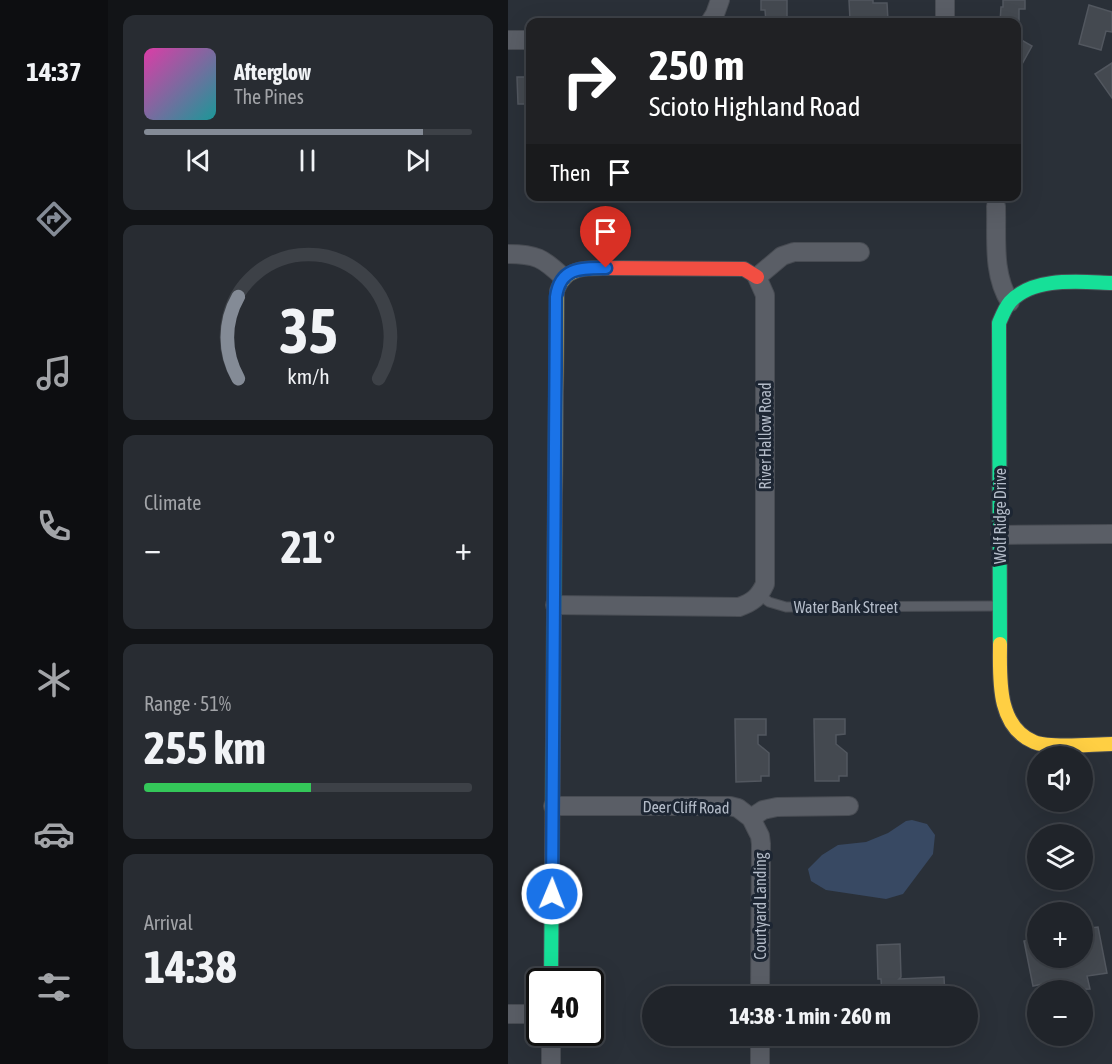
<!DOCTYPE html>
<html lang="en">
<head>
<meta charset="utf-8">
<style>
  body { margin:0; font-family:"Asap Condensed",sans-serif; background:#282c32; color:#f1f3f6; height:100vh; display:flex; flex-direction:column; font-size:22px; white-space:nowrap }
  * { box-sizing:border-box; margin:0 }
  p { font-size:20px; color:#a2a4a8 }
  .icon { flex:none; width:33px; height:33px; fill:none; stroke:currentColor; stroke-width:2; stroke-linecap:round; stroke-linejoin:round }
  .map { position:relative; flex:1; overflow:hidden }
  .panel { display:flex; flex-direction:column; gap:15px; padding:15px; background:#121417; width:400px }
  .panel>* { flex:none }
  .top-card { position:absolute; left:18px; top:18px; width:495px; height:183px; border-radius:12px; box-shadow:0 6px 24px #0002,0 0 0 2px #3d4147; background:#202124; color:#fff; overflow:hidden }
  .tools { position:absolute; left:519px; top:746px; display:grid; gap:12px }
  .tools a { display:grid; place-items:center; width:66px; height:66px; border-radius:50%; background:#20242a; box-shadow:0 6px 24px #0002,0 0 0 2px #3d4147; font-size:30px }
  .speed { position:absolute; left:18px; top:968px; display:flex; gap:12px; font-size:30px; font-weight:700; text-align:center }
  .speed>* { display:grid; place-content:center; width:78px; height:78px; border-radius:50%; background:#20242a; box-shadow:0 6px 24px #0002,0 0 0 2px #3d4147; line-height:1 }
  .speed .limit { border:3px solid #111; border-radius:9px; background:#fff; color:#111 }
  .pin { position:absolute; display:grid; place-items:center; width:51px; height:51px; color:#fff; margin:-62px -26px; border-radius:50% 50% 50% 0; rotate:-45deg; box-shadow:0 0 6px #0007 }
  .pin .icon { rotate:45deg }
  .me { position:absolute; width:66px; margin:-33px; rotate:1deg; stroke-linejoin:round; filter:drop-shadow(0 0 4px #0008) }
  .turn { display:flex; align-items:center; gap:21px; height:126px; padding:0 24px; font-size:27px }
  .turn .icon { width:78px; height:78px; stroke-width:2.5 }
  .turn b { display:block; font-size:42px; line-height:51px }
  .then { display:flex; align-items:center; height:57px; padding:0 24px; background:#0003; gap:12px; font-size:22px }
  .big { font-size:45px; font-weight:700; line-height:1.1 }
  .panel .widget { flex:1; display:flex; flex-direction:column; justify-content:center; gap:9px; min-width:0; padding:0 21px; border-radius:12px; background:#282c32 }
  .panel .dial { align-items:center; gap:0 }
  .dial svg { height:156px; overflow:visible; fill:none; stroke:#3d4147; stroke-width:7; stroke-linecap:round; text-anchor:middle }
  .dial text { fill:#f1f3f6; stroke:none }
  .song { display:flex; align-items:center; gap:18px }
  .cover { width:72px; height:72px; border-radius:9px; background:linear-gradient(135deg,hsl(320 70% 55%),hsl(180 70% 35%)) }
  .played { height:6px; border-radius:3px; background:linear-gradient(90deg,#848b96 85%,#3d4147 85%) }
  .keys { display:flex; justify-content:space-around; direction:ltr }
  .heat { display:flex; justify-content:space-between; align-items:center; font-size:33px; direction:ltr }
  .charge { height:9px; border-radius:4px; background:linear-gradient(90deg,#34c759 51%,#3d4147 0) }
  .trip { position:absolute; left:134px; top:986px; width:336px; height:60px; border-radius:30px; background:#20242a; box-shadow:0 6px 24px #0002,0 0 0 2px #3d4147; font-weight:700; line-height:60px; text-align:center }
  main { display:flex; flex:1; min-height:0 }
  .menu { display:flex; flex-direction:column; width:108px; justify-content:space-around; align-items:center; background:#0d0e11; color:#a2a4a8 }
  .menu .icon { width:42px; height:42px }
  .menu .active { color:#848b96 }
  .menu b { font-size:27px; color:#f1f3f6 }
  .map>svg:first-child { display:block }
  .water { fill:#384963 }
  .building { fill:#444950; stroke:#52575f; stroke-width:1.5 }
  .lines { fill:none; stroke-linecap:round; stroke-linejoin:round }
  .lane-casing { stroke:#484c53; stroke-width:11 }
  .street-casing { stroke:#484c53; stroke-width:20 }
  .fast-casing { stroke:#484c53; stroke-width:16 }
  .slow-casing { stroke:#484c53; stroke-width:16 }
  .jam-casing { stroke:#484c53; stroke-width:16 }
  .lane { stroke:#5a5e66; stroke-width:9 }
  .street { stroke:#5a5e66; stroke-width:18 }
  .fast { stroke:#16e098; stroke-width:14 }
  .slow { stroke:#ffcf43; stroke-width:14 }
  .jam { stroke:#f24e42; stroke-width:14 }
  .route-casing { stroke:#114b97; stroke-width:15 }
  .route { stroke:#1a73e8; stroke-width:10 }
  .labels { text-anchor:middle; stroke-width:6; stroke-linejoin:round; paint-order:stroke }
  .street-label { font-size:16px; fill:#b4bcc9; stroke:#1d2633 }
</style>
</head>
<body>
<main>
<nav class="menu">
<b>14:37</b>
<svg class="icon active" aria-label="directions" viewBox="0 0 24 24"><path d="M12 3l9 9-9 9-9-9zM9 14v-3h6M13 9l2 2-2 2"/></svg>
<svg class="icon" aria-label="music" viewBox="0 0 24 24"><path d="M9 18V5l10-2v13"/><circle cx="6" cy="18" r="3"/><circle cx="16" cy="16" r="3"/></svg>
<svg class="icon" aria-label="phone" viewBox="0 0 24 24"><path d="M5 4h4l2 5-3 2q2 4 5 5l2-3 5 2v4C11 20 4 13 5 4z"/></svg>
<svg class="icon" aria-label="climate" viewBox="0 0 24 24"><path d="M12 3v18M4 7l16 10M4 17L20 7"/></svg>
<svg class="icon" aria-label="car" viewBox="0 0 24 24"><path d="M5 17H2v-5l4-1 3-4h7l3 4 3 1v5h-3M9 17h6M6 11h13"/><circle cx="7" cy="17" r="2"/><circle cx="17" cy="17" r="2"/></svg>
<svg class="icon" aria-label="filters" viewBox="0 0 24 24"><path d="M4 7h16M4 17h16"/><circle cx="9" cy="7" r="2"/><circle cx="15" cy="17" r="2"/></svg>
</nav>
<section class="panel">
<div class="widget">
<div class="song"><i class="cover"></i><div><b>Afterglow</b><p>The Pines</p></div></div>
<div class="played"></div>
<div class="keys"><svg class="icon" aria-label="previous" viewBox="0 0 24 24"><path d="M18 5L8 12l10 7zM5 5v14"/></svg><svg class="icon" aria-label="pause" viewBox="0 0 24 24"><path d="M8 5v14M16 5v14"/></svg><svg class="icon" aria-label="next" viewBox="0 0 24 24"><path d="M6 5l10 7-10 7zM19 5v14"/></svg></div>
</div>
<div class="widget dial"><svg viewBox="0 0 100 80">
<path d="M14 69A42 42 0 1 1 86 69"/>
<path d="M14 69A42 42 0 0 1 14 27" stroke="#848b96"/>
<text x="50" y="56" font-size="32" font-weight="700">35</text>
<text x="50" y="72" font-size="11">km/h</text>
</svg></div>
<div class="widget"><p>Climate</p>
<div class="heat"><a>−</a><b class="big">21°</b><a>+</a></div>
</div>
<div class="widget"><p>Range · 51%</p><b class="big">255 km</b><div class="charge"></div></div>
<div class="widget"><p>Arrival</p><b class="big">14:38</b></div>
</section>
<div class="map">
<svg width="604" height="1064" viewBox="0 0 604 1064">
  <rect width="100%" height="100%" fill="#2a3038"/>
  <path class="water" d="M404,820L419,824L427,835L425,854L395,894L378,899L318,890L303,881L300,869L314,855L330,845L358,842L380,833L398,821Z"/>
  <path class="building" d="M253,0H279V22H258L257,10H253Z
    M341,0H365V3H379L380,20H342Z
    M495,0H517V9H511V24L492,22L493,7H495Z
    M581,5L604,12V32L598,31L593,50L571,44Z
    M508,37L524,46L508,75Z
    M604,63V98L587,74Z
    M9,77H22V104H10Z
    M227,719H258V735H250V744L261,753V776H253V781L228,782Z
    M306,719H337V734L328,735V744L339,753V776H331V781H307Z
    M590,927L599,973L579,976L582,989L545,990L544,982L525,986L516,941L530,938V957H574V929Z
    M392,944L393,977L391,979L436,977L437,996H374L373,979H370L369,945Z
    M376,1035H392V1041H376Z"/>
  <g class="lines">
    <g class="lane-casing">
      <path id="lane" d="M252,595L261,602L278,607L489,606"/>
    </g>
    <g class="street-casing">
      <path id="street" d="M202,22L207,14L212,0
        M437,22V0
        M0,40H22
        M488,206C489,238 484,274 502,302
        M0,254C28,254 35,258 55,277
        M492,535L604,534
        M47,605L231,607C245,602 251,597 257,584V295L249,277L274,256L286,252H352
        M45,806H222L230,808L243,818L255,810L269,807L341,806
        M243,818L252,836L253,844L252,996
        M0,1014H32
        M43,1064V1032
        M252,1064V1035"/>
    </g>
    <g class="fast-casing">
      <path id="fast" d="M492,644L491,323C494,316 497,308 502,302C526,276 572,282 604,283
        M43,981L47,495"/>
    </g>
    <g class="slow-casing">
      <path id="slow" d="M47,495L49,291C57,267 77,268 98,268
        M492,644C492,677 488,726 526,742C542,749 585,744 604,744"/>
    </g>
    <g class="jam-casing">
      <path id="jam" d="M98,268L236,269L249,277"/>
    </g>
    <use href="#lane" class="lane"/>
    <use href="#street" class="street"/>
    <use href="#fast" class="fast"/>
    <use href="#slow" class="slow"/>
    <use href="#jam" class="jam"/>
  </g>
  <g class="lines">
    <g class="route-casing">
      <path id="route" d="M44,894L48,297C52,267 73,268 98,268"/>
    </g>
    <use href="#route" class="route"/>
  </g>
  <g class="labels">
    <g class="street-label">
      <text transform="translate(257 436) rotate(-90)" y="6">River Hallow Road</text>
      <text transform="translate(492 516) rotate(-90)" y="6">Wolf Ridge Drive</text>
      <text x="338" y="613">Water Bank Street</text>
      <text transform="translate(178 807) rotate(1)" y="6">Deer Cliff Road</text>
      <text transform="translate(252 906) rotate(-90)" y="6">Courtyard Landing</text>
    </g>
  </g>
</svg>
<div class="tools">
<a><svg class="icon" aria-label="sound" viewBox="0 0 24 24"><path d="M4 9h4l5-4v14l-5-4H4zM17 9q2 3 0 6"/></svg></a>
<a><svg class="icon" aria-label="layers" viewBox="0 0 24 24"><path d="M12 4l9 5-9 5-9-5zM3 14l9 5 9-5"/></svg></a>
<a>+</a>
<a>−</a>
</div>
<div class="speed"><div class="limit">40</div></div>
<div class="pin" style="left:98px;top:268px;background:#d93025"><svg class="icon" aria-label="arrive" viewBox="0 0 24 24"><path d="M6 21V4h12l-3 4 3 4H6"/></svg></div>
<svg class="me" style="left:44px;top:894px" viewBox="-20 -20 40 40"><circle r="17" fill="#1a73e8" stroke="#fff" stroke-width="3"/><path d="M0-11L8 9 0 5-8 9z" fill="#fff"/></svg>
<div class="trip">14:38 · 1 min · 260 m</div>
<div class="top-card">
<div class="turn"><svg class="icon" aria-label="right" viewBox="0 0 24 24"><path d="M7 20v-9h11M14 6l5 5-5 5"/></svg><div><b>250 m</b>Scioto Highland Road</div></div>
<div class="then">Then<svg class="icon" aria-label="arrive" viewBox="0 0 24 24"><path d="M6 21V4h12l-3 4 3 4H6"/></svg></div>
</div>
</div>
</main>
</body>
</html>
